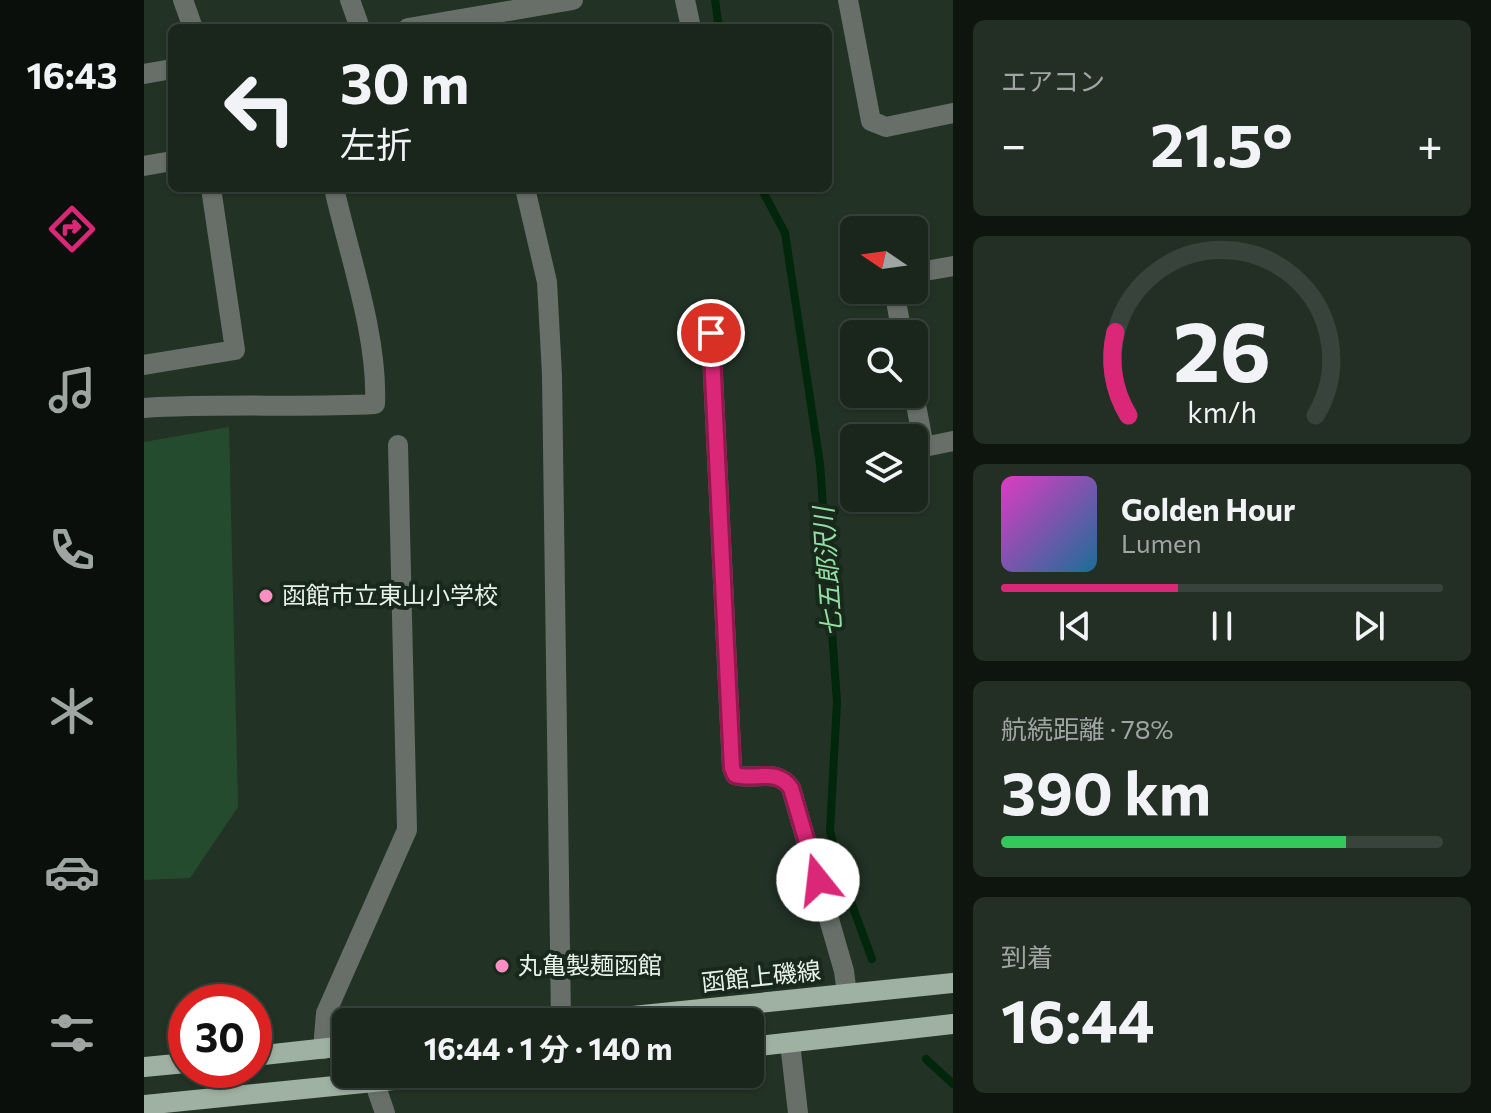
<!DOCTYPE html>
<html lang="ja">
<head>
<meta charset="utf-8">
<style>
  body { margin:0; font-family:Commissioner,"Noto Sans JP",sans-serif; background:#232e25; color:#f1f3f6; height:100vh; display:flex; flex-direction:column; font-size:30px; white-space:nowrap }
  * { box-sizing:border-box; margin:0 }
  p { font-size:26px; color:#9fa5a3 }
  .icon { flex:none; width:44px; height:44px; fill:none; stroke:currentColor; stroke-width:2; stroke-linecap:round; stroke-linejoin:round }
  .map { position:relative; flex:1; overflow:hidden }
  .panel { display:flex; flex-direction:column; gap:20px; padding:20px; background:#0e150f; width:538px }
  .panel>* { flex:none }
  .banner { position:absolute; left:24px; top:24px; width:664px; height:168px; border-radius:12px; box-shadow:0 2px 6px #0004,0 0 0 2px #38433b; background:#1a261c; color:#f1f3f6; overflow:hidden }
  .needle { width:52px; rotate:283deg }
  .controls { position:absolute; left:696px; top:216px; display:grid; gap:16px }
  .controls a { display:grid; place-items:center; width:88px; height:88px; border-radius:12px; background:#1a261c; box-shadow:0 2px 6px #0004,0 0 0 2px #38433b; font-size:40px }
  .speed { position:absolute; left:24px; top:984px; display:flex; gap:16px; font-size:40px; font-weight:700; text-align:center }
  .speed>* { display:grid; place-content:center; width:104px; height:104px; border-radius:50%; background:#1a261c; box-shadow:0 2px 6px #0004,0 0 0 2px #38433b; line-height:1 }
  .speed .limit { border:12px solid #d22; background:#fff; color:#111 }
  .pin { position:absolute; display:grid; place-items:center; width:68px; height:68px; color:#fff; margin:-34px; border:4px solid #fff; border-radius:50%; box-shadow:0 2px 8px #0007 }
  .me { position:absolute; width:88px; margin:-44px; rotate:344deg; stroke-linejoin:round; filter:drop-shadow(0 0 6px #0008) }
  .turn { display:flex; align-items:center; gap:28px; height:168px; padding:0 40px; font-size:36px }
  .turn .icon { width:104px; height:104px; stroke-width:2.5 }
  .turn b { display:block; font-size:56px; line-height:68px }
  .big { font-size:60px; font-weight:700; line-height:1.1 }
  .panel .card { flex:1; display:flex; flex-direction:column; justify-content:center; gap:12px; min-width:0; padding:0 28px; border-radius:12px; background:#232e25 }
  .panel .dial { align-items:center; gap:0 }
  .dial svg { height:208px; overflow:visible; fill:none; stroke:#38433b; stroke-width:7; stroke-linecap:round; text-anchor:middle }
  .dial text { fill:#f1f3f6; stroke:none }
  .song { display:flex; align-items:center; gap:24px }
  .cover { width:96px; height:96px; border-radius:12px; background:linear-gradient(135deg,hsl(310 70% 55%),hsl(200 70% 35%)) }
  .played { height:8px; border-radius:4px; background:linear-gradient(90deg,#db2777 40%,#38433b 40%) }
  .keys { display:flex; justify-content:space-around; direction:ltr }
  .heat { display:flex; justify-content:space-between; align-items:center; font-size:44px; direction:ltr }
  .charge { height:12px; border-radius:6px; background:linear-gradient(90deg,#34c759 78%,#38433b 0) }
  .trip { position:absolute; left:188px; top:1008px; width:432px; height:80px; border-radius:12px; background:#1a261c; box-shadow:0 2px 6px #0004,0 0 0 2px #38433b; font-weight:700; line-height:80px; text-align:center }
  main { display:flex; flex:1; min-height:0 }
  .tab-bar { display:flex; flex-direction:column; width:144px; justify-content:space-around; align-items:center; background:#0a0f0b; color:#9fa5a3 }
  .tab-bar .icon { width:56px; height:56px }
  .tab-bar .active { color:#db2777 }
  .tab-bar b { font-size:36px; color:#f1f3f6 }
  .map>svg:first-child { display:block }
  .pitch { fill:#254b2f }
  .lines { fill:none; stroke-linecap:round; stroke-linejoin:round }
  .stream { stroke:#00260b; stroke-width:8 }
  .minor { stroke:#676f68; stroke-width:20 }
  .major { stroke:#9fb1a2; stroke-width:20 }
  .route-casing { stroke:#8e194d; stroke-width:20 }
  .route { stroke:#db2777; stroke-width:14 }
  .poi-dot { fill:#fc8fc2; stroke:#18281b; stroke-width:3 }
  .labels { text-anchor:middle; stroke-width:8; stroke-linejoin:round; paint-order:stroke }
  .poi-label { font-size:24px; fill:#e8f2e9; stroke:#18281b; text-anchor:start }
  .street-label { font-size:24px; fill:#e8f2e9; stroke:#18281b }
  .water-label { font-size:26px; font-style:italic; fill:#91dfa2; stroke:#18281b }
</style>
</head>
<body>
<main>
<nav class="tab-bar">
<b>16:43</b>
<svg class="icon active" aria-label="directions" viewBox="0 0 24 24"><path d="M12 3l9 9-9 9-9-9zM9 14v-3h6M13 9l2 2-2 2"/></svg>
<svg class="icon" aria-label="music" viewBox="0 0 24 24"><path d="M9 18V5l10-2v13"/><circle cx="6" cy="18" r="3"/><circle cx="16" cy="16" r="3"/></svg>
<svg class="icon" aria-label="phone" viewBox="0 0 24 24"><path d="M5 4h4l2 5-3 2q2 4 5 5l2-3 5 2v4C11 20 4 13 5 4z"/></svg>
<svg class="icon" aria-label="climate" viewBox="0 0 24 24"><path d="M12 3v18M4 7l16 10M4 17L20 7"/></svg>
<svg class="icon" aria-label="car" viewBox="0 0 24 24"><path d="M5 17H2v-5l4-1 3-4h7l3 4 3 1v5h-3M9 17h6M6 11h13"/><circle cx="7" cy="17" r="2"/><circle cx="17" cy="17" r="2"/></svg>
<svg class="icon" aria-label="filters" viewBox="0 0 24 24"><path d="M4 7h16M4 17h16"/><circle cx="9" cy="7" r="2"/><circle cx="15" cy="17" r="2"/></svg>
</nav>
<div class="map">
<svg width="809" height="1113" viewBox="0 0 809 1113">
  <rect width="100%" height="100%" fill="#223225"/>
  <path class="pitch" d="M85,427L94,807L46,878L0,880V442Z"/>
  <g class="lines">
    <path class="stream" d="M571,0L575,28
      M617,188L641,233L676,464L693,702L686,831L697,875L728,959
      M782,1059L809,1084"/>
    <path class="minor" d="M39,0L49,28
      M206,0L216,28
      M541,0L547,28
      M704,0L727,121L742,127L809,113
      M264,28L429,0
      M0,74L28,69
      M0,166L28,161
      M381,188L403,282L408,375L417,1022
      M770,273L809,266
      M750,290L758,334
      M567,333L588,768L591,775C613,781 632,767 647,788L700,971L703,994
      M0,365L91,350L67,188
      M770,394L780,447L809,441
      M0,408C77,403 154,408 231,404C234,336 205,255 190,188
      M646,1043L654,1113
      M179,1049L182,1013L263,830L254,445
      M230,1081L241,1113"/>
    <path class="major" d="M430,1022L809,983
      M606,1047L809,1024
      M110,1056L202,1046
      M0,1067L42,1063
      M0,1105L310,1074"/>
  </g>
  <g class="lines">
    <g class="route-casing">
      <path id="route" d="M567,333L588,768L591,775C613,781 632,767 647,788L674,880"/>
    </g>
    <use href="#route" class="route"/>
  </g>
  <g class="poi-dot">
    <circle cx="122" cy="596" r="8"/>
    <circle cx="358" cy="966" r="8"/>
  </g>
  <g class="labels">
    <g class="poi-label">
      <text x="138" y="604">函館市立東山小学校</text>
      <text x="374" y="974">丸亀製麺函館</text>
    </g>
    <g class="street-label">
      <text transform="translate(617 977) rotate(-6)" y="8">函館上磯線</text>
    </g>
    <g class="water-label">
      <text transform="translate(684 572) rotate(-94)" y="9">七五郎沢川</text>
    </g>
  </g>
</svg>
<div class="controls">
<a><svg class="needle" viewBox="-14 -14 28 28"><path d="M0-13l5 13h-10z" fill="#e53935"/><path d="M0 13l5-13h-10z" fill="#9fa5a3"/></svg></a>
<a><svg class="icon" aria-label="search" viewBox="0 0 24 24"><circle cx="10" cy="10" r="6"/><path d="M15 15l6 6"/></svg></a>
<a><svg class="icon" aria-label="layers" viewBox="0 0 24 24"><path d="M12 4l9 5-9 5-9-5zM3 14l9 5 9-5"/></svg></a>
</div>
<div class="speed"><div class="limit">30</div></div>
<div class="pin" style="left:567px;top:333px;background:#d93025"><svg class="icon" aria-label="arrive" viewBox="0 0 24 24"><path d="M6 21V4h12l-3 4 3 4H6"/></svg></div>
<svg class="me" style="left:674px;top:880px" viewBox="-20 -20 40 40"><circle r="19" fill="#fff"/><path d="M0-13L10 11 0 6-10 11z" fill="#db2777"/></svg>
<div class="trip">16:44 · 1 分 · 140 m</div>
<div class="banner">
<div class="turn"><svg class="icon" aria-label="left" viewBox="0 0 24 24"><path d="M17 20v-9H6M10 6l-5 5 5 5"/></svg><div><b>30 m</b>左折</div></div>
</div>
</div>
<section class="panel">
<div class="card"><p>エアコン</p>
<div class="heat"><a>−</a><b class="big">21.5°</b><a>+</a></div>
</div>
<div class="card dial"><svg viewBox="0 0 100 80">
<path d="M14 69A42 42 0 1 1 86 69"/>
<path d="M14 69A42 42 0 0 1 9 37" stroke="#db2777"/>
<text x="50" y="56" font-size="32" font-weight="700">26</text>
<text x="50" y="72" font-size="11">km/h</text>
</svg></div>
<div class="card">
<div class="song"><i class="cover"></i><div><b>Golden Hour</b><p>Lumen</p></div></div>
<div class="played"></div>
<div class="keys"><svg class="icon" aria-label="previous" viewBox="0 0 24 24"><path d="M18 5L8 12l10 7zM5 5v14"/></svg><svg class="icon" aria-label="pause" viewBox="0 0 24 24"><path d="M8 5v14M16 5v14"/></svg><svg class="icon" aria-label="next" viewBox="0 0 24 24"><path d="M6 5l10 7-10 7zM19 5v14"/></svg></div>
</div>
<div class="card"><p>航続距離 · 78%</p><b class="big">390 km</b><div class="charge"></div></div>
<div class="card"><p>到着</p><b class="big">16:44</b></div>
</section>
</main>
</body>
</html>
